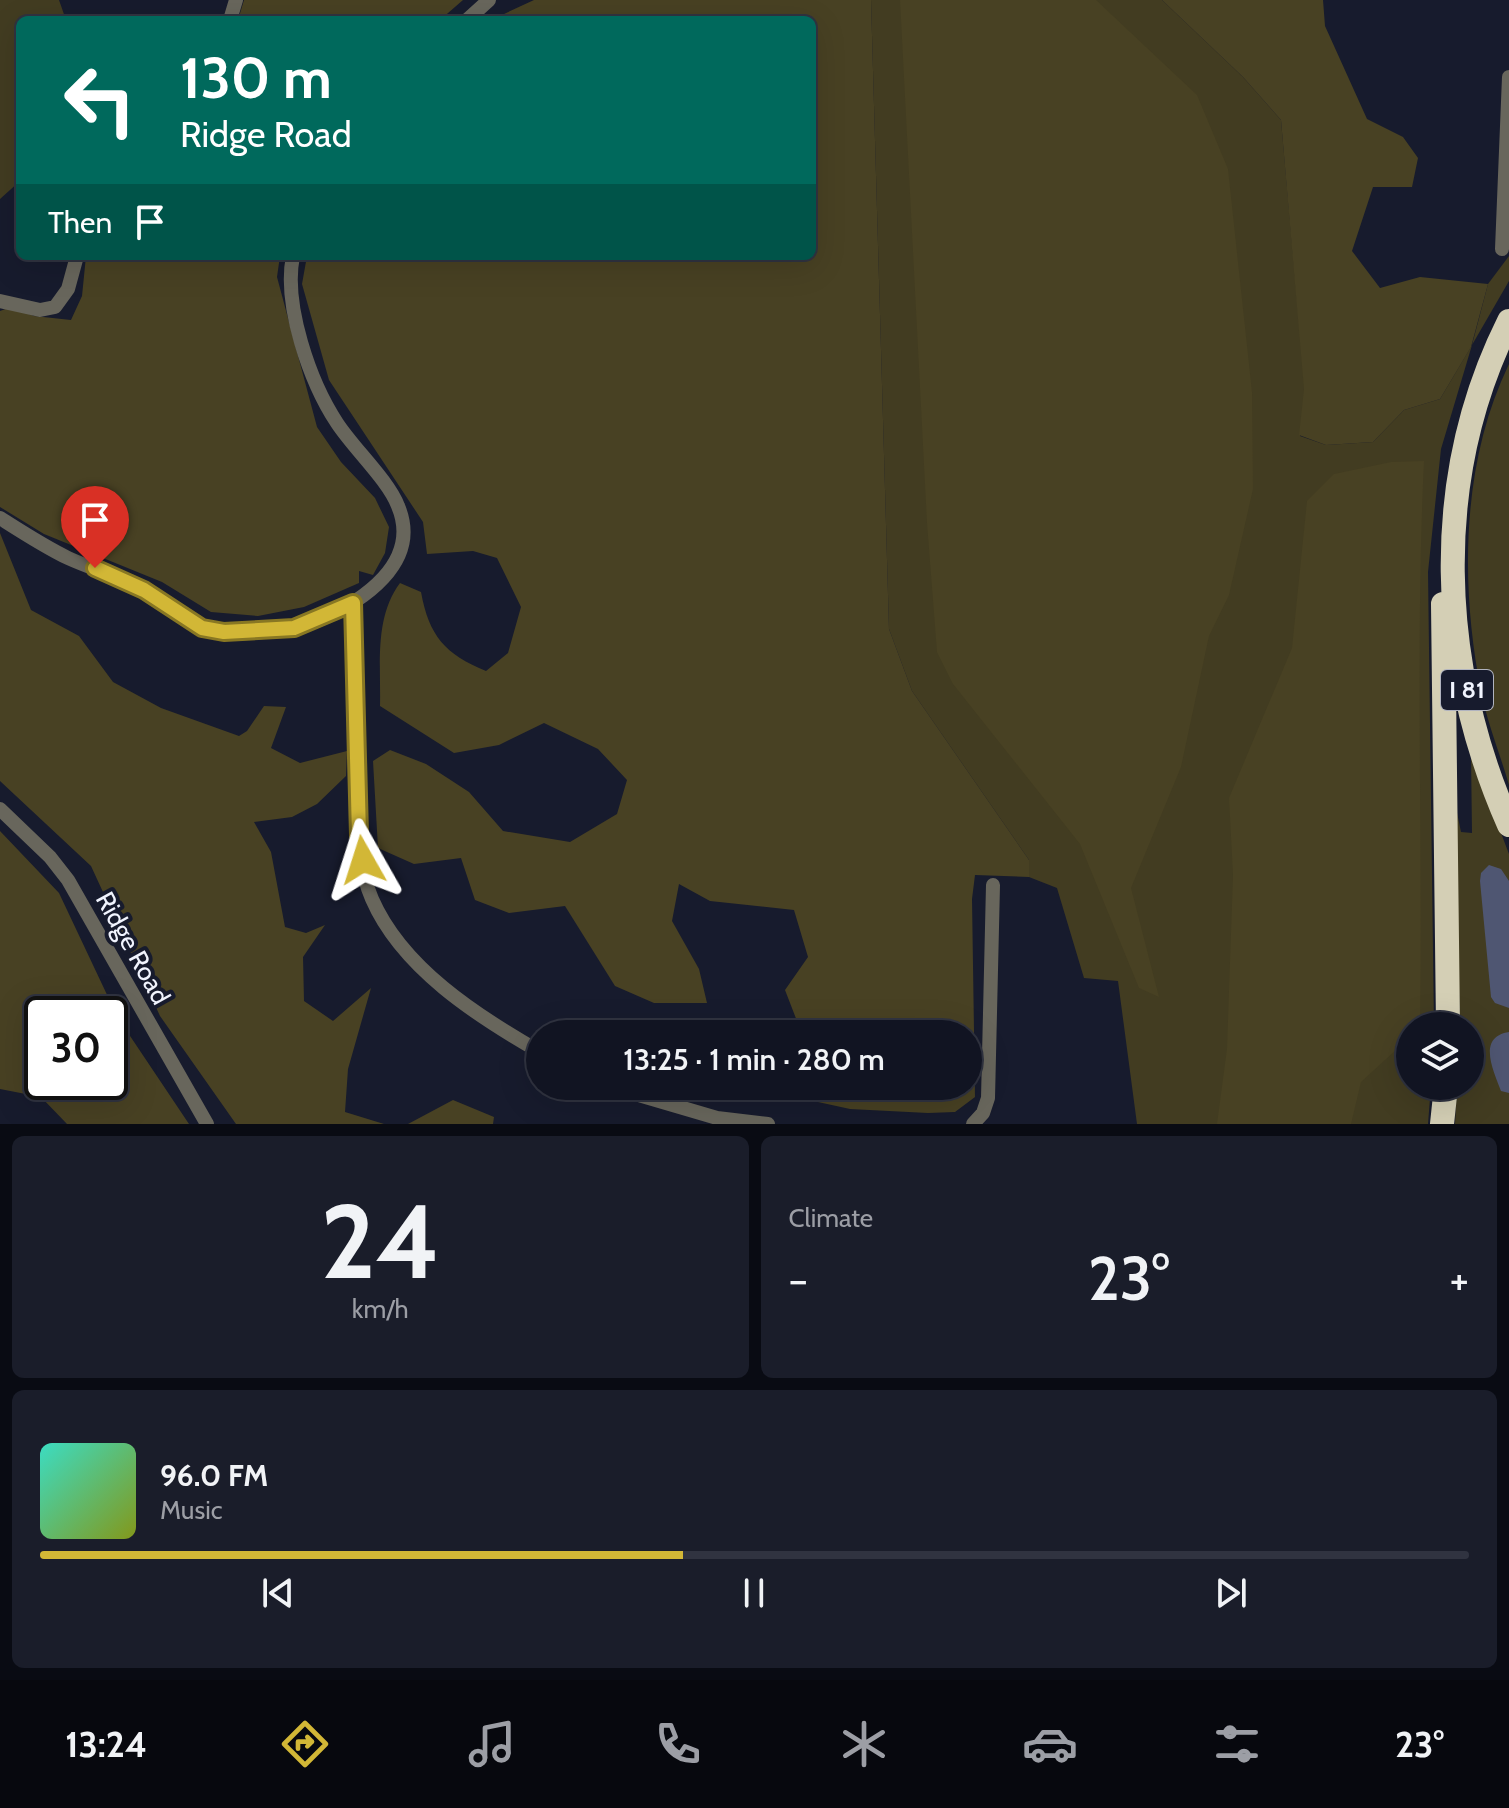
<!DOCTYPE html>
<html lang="en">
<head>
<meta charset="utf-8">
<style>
  body { margin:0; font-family:Cabin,sans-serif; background:#1a1d2a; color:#f1f3f6; height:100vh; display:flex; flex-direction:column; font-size:30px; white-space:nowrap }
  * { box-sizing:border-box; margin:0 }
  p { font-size:26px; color:#9c9ea5 }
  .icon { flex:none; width:44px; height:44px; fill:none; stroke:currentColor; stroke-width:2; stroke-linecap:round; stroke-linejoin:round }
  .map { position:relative; height:1124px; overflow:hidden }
  .side { display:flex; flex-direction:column; gap:12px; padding:12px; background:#090b13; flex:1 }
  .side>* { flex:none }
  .top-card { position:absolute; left:16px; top:16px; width:800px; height:244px; border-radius:12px; box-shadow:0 8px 32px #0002,0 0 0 2px #303340; background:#00695c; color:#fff; overflow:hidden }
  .buttons { position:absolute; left:1396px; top:1012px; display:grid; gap:16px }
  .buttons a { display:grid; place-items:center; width:88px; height:88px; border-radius:50%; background:#111422; box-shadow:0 8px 32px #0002,0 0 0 2px #303340; font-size:40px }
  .speed { position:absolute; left:24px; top:996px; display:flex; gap:16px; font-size:40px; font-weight:700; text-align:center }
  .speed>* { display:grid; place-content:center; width:104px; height:104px; border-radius:50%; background:#111422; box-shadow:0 8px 32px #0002,0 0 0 2px #303340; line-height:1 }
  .speed .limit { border:4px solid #111; border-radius:12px; background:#fff; color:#111 }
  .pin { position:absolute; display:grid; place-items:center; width:68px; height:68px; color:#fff; margin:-82px -34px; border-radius:50% 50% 50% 0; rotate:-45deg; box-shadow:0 0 8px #0007 }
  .pin .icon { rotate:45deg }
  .me { position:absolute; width:88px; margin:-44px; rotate:354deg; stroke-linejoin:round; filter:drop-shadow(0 0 6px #0008) }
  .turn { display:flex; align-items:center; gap:28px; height:168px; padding:0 32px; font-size:36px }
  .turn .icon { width:104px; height:104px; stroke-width:2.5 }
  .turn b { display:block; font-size:56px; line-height:68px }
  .then { display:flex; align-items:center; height:76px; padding:0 32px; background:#0003; gap:16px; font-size:30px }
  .big { font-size:60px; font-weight:600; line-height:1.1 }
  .side .tile { flex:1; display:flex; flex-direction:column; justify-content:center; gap:12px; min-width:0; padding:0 28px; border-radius:12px; background:#1a1d2a }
  .side .dial { align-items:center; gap:0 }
  .dial b { font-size:104px; line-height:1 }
  .song { display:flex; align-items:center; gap:24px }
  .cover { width:96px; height:96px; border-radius:12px; background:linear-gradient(135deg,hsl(170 70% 55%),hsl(70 70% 35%)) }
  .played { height:8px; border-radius:4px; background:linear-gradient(90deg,#d2b736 45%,#303340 45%) }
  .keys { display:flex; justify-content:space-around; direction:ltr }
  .heat { display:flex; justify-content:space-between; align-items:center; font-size:44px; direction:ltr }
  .side .tiles { flex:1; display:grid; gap:12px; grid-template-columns:1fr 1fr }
  .tile:last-child { grid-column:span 2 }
  .trip { position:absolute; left:526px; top:1020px; width:456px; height:80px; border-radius:40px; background:#111422; box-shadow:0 8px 32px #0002,0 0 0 2px #303340; font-weight:600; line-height:80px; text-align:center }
  .menu { display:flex; height:128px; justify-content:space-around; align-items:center; background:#07080e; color:#9c9ea5 }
  .menu .icon { width:56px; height:56px }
  .menu .active { color:#d2b736 }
  .menu b { font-size:36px; color:#f1f3f6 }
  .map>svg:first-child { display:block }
  .green { fill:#423c21 }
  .forest { fill:#484123; fill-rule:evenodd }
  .water { fill:#4f5672 }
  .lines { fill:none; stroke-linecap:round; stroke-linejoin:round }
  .minor { stroke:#68665c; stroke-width:14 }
  .motorway { stroke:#d4cfb5; stroke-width:24 }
  .route-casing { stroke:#887723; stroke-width:20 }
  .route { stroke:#d2b736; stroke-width:14 }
  .labels { text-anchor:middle; stroke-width:8; stroke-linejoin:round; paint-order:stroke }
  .shield { fill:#171b2d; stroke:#b0b3bf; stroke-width:2 }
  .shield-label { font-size:24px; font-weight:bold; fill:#f1f4fe }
  .street-label { font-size:26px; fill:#f1f4fe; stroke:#171b2d }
</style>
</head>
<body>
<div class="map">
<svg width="1509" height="1124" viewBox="0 0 1509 1124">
  <rect width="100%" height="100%" fill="#171b2d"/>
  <path class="green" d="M0,0H59L66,20H20V181L0,199Z
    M871,0H1162L1243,77L1281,120L1305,389L1300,436L1326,445L1373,442L1404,410L1440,399L1472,345L1488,284L1509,256V281L1472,345L1441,449L1428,572L1434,1026H1410V1086H1431L1428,1124H1137L1118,981L1084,978L1057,888L1029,877V860L912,691L889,629Z
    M1509,364V785C1500,754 1487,722 1481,691C1460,585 1461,463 1509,364Z
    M1471,754L1509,854V1124H1455L1457,1086H1470V1026H1460L1454,798L1461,832L1472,833Z"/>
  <path class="forest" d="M244,0H463L440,20H238Z
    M534,0H871L889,629L912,691L1029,860V877L975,875L972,899L975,1097L955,1112L928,1113L850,1109L818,1102L814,1086H968V1034H802L785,990L808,957L794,910L710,901L679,884L672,921L699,969L707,1003H654L615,986L565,906L509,913L475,900L461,858L414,864L378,848L373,761L390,750L426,764L469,792L503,831L570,842L617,814L627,780L598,749L544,723L499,745L454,753L380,706C381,664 374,618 400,583L421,592C429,636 445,654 486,671L508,653L521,607L497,558L473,551L427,554L423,522L329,380L302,284L307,256H812V20H491Z
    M900,0H1096L1197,95L1228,169L1252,392L1253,489L1229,595L1209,636L1181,767L1131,888L1159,997L1139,988L1080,844L953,684L937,652L927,523Z
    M1162,0H1323L1325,26L1367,119L1403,137L1418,158L1412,187H1373L1352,251L1380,288L1420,277L1488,284L1471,347L1440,399L1404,410L1373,442L1326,445L1299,435L1304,389L1281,120L1243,77Z
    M86,256H280L277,277L317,427L341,462L375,498L389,527L385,553L373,575L359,571V583L304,607L258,616L211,612L162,582L44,534L0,507V311L11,307L34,316L71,320L82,296Z
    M1424,461C1415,649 1423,838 1420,1026H1410V1037L1361,1082L1351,1124H1217L1227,1049L1233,875L1229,798L1292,648L1307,501L1334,474L1391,462Z
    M0,533L31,610L79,636L113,682L161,708L239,736L247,731L264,706L286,707L271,748L300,763L347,751L346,776L317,804L292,817L254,822L271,852L285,927L306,933L325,925L303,957L304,1001L333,1021L371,988L348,1069L345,1112L384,1124H236L160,1016L91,866L0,781Z
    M0,831L59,893L118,1018L189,1124H67L41,1097L0,1089ZM42,1014H110V1082H42Z
    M453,1100L494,1117L493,1124H408Z"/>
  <path class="water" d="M1489,865L1501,869L1509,881V1008L1495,1003L1491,997L1480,881L1481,873Z
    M1509,1032V1093L1501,1091C1493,1070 1477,1037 1509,1032Z"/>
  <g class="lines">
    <path class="minor" d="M230,20L236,0
      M467,20L489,0
      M1502,249L1509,77
      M0,301L40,310L55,307L68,289L77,256
      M0,518C22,532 45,547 68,558C92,569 118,576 141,589C162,600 181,619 203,628C230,638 290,632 317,621C362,602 422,563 398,506C388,480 354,449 337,423C310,382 283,305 293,256
      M353,603C354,659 356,716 357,773C359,813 355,861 372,899C402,968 477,1016 540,1052
      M0,809L50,857L68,880L207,1124
      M608,1086L717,1118L768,1124
      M973,1124L983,1113L988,1098L993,885"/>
    <path class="motorway" d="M1509,321C1430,479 1438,664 1509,825
      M1443,604L1448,1026
      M1442,1124L1446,1086"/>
  </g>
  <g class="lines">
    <g class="route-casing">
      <path id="route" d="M95,568L144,590L202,628L224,632L294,628L353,603L359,835L363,860"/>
    </g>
    <use href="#route" class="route"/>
  </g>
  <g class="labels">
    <rect class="shield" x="1441" y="670" width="52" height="40" rx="6"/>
    <g class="shield-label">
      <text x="1467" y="698">I 81</text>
    </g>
    <g class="street-label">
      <text transform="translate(133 948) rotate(61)" y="9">Ridge Road</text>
    </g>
  </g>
</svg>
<div class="buttons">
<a><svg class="icon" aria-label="layers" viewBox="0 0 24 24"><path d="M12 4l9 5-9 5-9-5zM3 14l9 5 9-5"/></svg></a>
</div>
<div class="speed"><div class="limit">30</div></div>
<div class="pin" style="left:95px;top:568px;background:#d93025"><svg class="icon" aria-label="arrive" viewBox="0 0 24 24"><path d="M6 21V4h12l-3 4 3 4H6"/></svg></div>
<svg class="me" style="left:363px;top:860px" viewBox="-20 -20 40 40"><path d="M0-17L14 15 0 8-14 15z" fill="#d2b736" stroke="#fff" stroke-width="4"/></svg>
<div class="trip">13:25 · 1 min · 280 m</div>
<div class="top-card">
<div class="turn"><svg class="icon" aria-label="left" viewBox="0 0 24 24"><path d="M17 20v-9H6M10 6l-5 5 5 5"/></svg><div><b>130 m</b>Ridge Road</div></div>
<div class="then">Then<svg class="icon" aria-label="arrive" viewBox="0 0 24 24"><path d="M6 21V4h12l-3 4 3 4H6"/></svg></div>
</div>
</div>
<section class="side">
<div class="tiles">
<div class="tile dial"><b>24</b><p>km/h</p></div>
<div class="tile"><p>Climate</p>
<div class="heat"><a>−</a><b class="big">23°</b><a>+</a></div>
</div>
<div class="tile">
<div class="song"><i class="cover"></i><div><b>96.0 FM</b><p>Music</p></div></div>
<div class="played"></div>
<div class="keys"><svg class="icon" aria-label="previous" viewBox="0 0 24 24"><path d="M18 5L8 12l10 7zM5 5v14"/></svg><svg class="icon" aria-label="pause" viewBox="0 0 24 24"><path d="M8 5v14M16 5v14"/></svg><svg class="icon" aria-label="next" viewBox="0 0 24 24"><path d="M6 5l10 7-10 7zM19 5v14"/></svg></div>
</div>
</div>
</section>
<nav class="menu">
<b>13:24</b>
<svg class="icon active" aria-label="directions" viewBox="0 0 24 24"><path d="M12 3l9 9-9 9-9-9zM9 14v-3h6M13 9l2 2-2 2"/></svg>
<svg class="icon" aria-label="music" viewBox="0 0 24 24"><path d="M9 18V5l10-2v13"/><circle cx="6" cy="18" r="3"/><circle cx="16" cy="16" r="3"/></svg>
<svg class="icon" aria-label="phone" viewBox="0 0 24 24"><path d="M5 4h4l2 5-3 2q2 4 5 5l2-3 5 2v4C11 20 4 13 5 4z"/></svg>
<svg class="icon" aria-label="climate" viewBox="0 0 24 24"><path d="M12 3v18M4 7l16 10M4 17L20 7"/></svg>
<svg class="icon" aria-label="car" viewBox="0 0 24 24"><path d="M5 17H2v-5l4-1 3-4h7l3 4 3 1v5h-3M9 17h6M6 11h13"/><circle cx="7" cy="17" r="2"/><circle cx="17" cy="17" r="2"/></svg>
<svg class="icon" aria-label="filters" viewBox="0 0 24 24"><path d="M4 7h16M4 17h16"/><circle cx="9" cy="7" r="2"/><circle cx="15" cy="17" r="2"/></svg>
<b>23°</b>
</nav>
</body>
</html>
